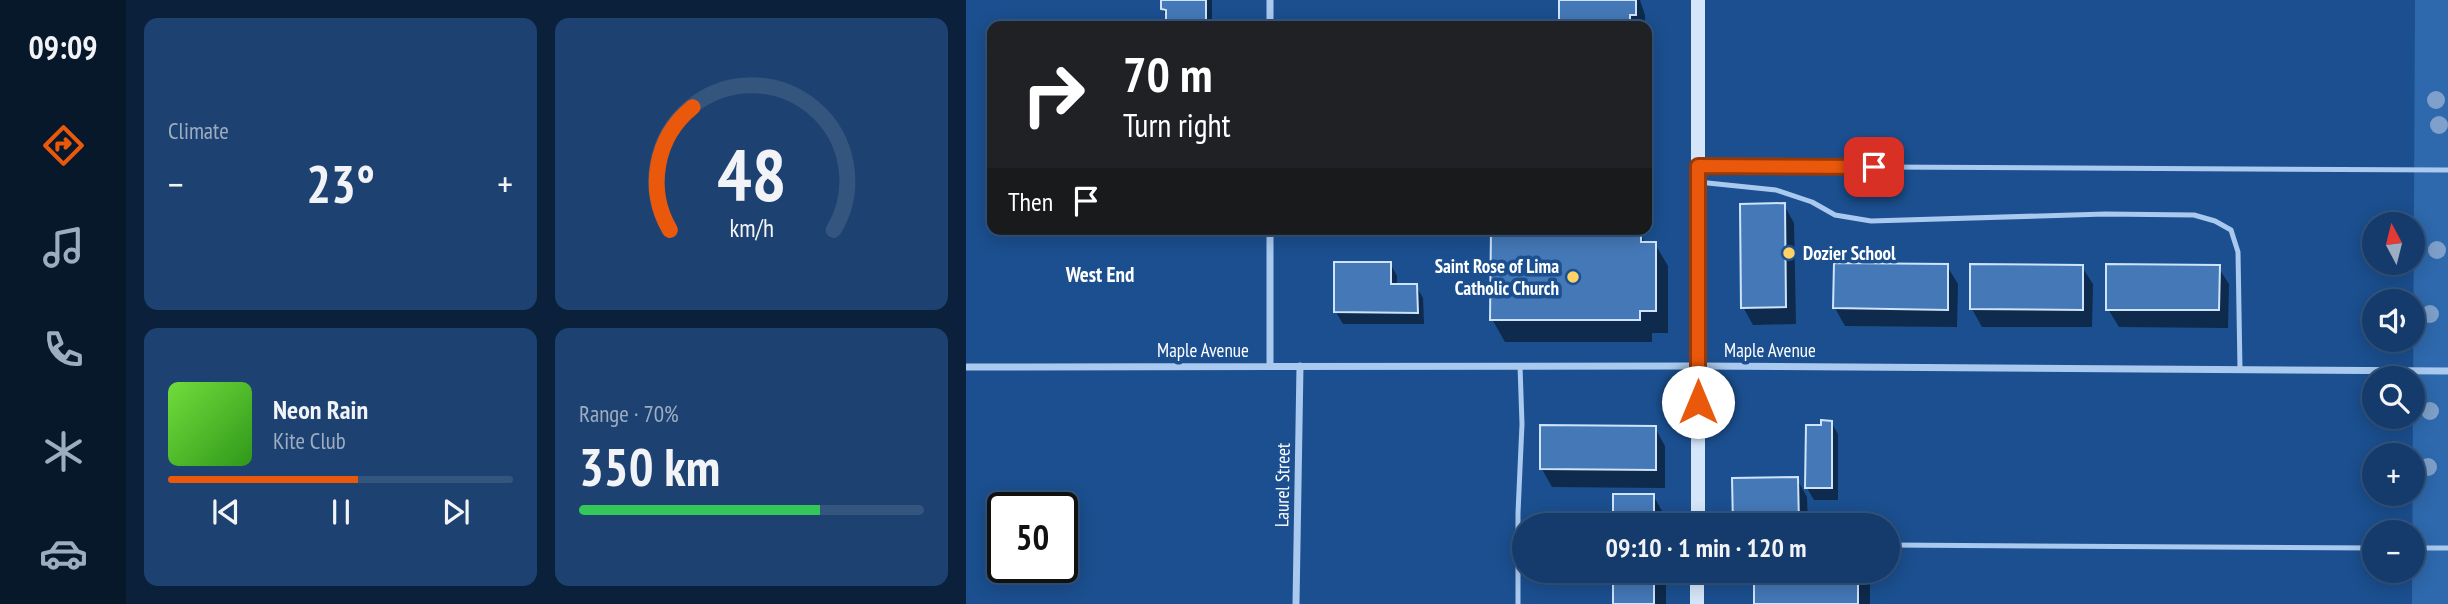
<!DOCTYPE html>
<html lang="en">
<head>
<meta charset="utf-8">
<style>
  body { margin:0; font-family:"PT Sans Narrow",sans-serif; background:#1d4271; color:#f1f3f6; height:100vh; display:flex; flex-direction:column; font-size:26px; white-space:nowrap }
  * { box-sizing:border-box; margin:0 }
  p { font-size:23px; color:#9dadc1 }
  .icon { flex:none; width:38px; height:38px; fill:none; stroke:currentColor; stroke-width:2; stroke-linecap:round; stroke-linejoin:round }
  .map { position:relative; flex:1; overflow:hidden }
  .sheet { display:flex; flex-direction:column; gap:18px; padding:18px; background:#0b203b; width:840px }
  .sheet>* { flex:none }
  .top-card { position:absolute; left:21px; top:21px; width:665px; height:214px; border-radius:14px; box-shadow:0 4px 18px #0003,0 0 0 2px #33557e; background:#202124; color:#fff; overflow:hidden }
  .needle { width:46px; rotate:353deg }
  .tools { position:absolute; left:1396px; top:212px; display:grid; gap:14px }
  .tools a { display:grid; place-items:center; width:63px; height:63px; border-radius:50%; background:#143b6b; box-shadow:0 4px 18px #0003,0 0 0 2px #33557e; font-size:35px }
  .speed { position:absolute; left:21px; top:492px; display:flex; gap:14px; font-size:35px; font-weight:700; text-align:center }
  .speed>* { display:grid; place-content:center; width:91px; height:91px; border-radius:50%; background:#143b6b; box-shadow:0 4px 18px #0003,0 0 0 2px #33557e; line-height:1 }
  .speed .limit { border:4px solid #111; border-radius:10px; background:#fff; color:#111 }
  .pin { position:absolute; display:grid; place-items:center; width:60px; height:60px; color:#fff; margin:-30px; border-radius:14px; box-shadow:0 4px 10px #0006 }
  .me { position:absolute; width:77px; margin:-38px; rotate:0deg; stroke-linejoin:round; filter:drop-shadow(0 0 5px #0008) }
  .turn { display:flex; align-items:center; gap:24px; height:147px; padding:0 21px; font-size:32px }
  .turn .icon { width:91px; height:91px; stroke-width:2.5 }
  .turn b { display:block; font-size:49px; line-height:60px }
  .then { display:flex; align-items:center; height:66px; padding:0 21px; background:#0003; gap:14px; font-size:26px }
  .big { font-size:52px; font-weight:700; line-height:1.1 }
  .sheet .widget { flex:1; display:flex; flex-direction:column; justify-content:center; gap:10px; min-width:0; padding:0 24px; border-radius:14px; background:#1d4271 }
  .sheet .dial { align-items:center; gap:0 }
  .dial svg { height:182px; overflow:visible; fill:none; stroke:#33557e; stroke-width:7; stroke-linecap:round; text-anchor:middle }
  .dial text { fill:#f1f3f6; stroke:none }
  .song { display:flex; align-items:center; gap:21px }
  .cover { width:84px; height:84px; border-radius:10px; background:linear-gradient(135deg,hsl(100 70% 55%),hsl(110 70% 35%)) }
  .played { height:7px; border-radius:4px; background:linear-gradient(90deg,#ea580c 55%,#33557e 55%) }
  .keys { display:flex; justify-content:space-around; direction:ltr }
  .heat { display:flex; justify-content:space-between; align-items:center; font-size:38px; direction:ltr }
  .charge { height:10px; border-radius:5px; background:linear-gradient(90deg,#34c759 70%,#33557e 0) }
  .sheet .tiles { flex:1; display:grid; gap:18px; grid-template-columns:repeat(2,1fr) }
  .trip { position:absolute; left:546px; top:513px; width:388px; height:70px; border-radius:35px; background:#143b6b; box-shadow:0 4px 18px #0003,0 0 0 2px #33557e; font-weight:700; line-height:70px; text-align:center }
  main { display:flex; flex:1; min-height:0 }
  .dock { display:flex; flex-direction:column; width:126px; justify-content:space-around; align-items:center; background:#08182b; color:#9dadc1 }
  .dock .icon { width:49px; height:49px }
  .dock .current { color:#ea580c }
  .dock b { font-size:32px; color:#f1f3f6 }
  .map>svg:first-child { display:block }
  .green { fill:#2e69ad }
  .shadow { fill:#0007 }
  .building { fill:#4478b7; stroke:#cfe3fa; stroke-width:2 }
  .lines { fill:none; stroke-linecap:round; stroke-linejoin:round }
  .service { stroke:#a9c9ee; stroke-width:5 }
  .minor { stroke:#a9c9ee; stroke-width:7 }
  .secondary { stroke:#d6e6fa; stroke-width:14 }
  .tree { fill:#7ea0ca }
  .route-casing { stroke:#983908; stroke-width:18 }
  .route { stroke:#ea580c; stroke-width:12 }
  .poi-dot { fill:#ffd166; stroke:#1b4f8f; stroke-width:2.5 }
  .labels { text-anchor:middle; stroke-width:7; stroke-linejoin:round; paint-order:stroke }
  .poi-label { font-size:19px; font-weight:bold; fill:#fff; stroke:#1b4f8f; text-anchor:start }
  .street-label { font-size:19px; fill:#fff; stroke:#1b4f8f }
  .neighbourhood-label { font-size:21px; font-weight:bold; fill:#fff; stroke:#1b4f8f }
</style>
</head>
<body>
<main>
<nav class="dock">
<b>09:09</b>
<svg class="icon current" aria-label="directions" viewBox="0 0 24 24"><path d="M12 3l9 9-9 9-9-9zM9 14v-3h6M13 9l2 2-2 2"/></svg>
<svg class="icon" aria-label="music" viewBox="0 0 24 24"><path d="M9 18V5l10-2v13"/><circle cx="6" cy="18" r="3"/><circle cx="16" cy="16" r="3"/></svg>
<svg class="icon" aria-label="phone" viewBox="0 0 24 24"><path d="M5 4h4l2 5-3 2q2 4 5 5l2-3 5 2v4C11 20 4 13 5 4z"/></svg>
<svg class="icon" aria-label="climate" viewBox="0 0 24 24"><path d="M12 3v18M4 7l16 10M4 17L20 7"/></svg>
<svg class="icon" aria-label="car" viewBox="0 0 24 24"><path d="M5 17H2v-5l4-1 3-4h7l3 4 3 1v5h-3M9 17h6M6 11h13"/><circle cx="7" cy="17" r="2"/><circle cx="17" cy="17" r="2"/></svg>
</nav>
<section class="sheet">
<div class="tiles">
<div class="widget"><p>Climate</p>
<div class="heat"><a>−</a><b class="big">23°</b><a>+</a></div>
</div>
<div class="widget dial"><svg viewBox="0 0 100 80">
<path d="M14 69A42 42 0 1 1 86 69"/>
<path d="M14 69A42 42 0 0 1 24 15" stroke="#ea580c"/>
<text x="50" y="56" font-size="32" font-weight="700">48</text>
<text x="50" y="72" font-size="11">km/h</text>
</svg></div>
<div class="widget">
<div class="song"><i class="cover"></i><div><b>Neon Rain</b><p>Kite Club</p></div></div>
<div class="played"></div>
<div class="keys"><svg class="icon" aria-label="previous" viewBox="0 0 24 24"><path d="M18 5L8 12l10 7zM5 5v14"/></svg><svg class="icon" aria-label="pause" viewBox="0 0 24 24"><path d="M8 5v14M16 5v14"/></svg><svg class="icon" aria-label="next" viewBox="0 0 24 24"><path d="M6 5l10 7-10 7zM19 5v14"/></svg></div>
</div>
<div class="widget"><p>Range · 70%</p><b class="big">350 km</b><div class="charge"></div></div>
</div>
</section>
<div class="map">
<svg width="1482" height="604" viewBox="0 0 1482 604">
  <rect width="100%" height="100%" fill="#1b4f8f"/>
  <path class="green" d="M1449,0H1482V604H1446Z"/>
  <path class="shadow" d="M196,0H246V26H202V18L196,9Z
    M595,0H674L679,15V26H595Z
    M818,205L828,223L830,324L787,325L777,307Z
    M526,229H560V234H674L679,243L689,244L702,266V333H686V342H539L526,319Z
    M424,263L431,276V286H450L457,298L458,324H377L370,312Z
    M981,266L992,284L991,327L879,326L869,308Z
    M1116,267L1127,284L1126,327H1016L1006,309Z
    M1252,267L1263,284L1262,328L1153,327L1142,309Z
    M865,422L872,434V500H848L841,488L857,426Z
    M689,428L699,446V488L586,487L576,469Z
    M831,479L841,497L842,525H768Z
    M687,495L700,518V525H649Z
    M649,570H700V604H649Z
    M789,570H896L904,583V604H789Z"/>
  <path class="building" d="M195,0H240V26H200V10L195,9Z
    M593,0H670V15H664V26H593Z
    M819,203L820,307L775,308L774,204Z
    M525,229H548V232L675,233V242H690V311H674V320H524Z
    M368,262H425V284H451L452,313L368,312Z
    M868,263L982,264V310L867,308Z
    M1004,264L1117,265V310L1004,309Z
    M1140,264L1254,265L1253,310H1140Z
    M855,420L866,421V488H839L840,425H855Z
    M574,425L690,426V470L574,469Z
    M832,477L833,525H767L766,478Z
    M647,494H688V525H647Z
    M647,570H688V604H647Z
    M788,570H892V604H788Z"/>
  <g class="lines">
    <path class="service" d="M732,166L1482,170
      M732,182L810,190L846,202L869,215L905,221L1139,214L1228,215L1249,221L1265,230L1272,252L1274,369
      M922,545L1409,548
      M1447,548H1482
      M552,604V513L556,424L554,366"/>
    <path class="minor" d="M304,26V0
      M304,366V229
      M0,367L732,366L1482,371
      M330,604L334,366"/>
    <path class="secondary" d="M732,525V0
      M731,604V570"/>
  </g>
  <g class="tree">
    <circle cx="1470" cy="100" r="9"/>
    <circle cx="1473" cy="125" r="9"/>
    <circle cx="1471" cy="250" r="9"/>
    <circle cx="1464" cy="314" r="9"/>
    <circle cx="1464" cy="411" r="9"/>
    <circle cx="1462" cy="467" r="9"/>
  </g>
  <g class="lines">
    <g class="route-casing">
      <path id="route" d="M732,402V166L908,167"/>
    </g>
    <use href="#route" class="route"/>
  </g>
  <g class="poi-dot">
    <circle cx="823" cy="253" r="7"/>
    <circle cx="607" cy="277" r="7"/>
  </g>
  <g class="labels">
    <g class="poi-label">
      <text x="837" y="260">Dozier School</text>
      <text x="593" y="273" text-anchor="end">Saint Rose of Lima<tspan x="593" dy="22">Catholic Church</tspan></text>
    </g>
    <g class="street-label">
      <text x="237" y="357">Maple Avenue</text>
      <text x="804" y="357">Maple Avenue</text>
      <text transform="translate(316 485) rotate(-89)" y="7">Laurel Street</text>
    </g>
    <g class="neighbourhood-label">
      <text x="134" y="282">West End</text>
    </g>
  </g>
</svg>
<div class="tools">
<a><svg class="needle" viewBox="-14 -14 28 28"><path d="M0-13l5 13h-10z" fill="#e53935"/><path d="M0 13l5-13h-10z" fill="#9dadc1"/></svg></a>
<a><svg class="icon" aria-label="sound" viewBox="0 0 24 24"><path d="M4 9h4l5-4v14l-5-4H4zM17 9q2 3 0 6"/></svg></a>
<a><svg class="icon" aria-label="search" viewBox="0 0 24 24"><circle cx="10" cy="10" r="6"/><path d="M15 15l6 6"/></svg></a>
<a>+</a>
<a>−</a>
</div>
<div class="speed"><div class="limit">50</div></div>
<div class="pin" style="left:908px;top:167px;background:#d93025"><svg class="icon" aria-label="arrive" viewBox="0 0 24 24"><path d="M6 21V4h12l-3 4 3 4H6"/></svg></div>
<svg class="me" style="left:732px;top:402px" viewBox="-20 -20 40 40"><circle r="19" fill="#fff"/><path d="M0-13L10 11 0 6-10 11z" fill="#ea580c"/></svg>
<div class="trip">09:10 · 1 min · 120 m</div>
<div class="top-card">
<div class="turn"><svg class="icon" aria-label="right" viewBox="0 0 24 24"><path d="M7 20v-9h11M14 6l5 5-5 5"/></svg><div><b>70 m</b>Turn right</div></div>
<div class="then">Then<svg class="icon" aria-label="arrive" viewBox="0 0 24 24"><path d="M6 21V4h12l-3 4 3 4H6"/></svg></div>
</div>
</div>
</main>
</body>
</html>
